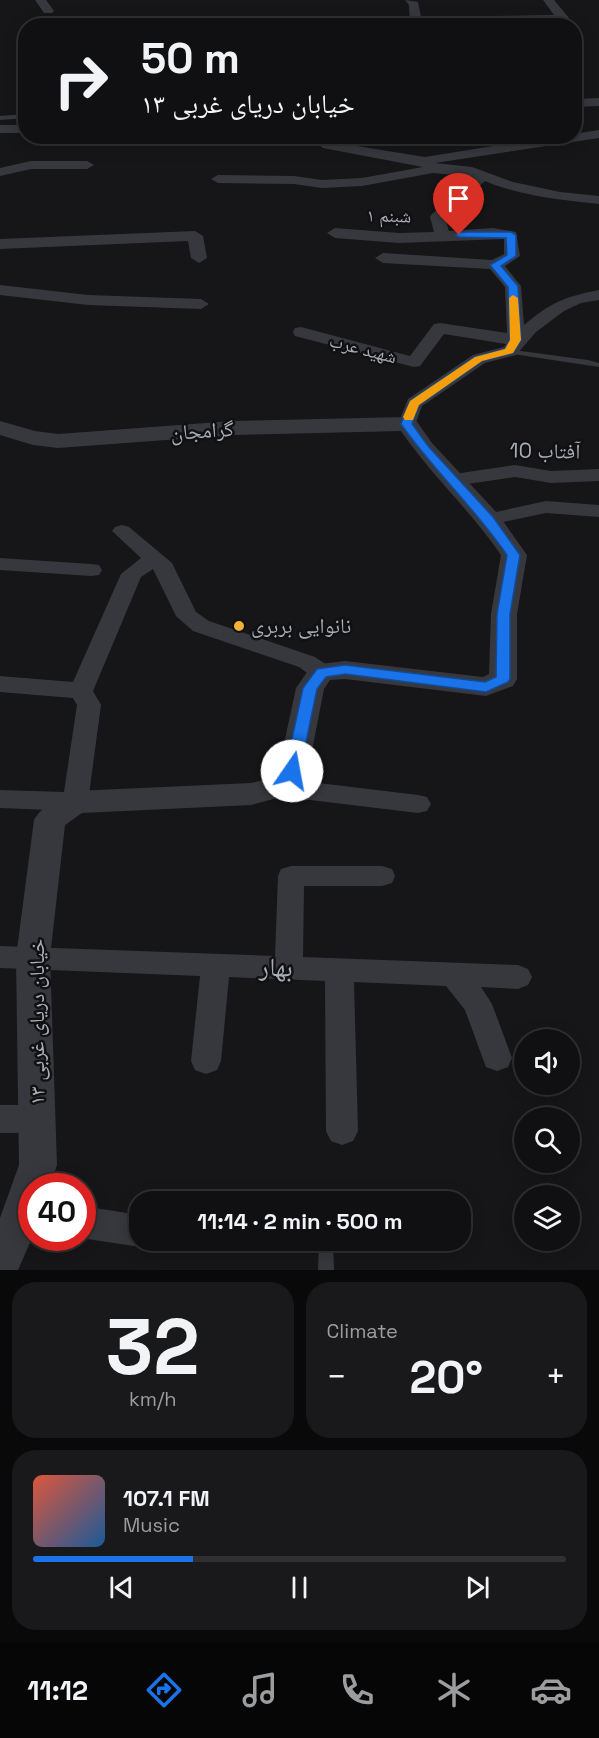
<!DOCTYPE html>
<html lang="en">
<head>
<meta charset="utf-8">
<style>
  body { margin:0; font-family:"Space Grotesk","Noto Naskh Arabic",sans-serif; background:#19191b; color:#f1f3f6; height:100vh; display:flex; flex-direction:column; font-size:22px; white-space:nowrap }
  * { box-sizing:border-box; margin:0 }
  p { font-size:20px; color:#9c9d9f }
  .icon { flex:none; width:33px; height:33px; fill:none; stroke:currentColor; stroke-width:2; stroke-linecap:round; stroke-linejoin:round }
  .map { position:relative; height:1270px; overflow:hidden }
  .sheet { display:flex; flex-direction:column; gap:12px; padding:12px; background:#09090a; flex:1 }
  .sheet>* { flex:none }
  .banner { position:absolute; left:18px; top:18px; width:564px; height:126px; border-radius:24px; box-shadow:0 3px 15px #0003,0 0 0 2px #303032; background:#101012; color:#f1f3f6; overflow:hidden }
  .buttons { position:absolute; left:514px; top:1029px; display:grid; gap:12px }
  .buttons a { display:grid; place-items:center; width:66px; height:66px; border-radius:50%; background:#101012; box-shadow:0 3px 15px #0003,0 0 0 2px #303032; font-size:30px }
  .speed { position:absolute; left:18px; top:1173px; display:flex; gap:12px; font-size:30px; font-weight:700; text-align:center }
  .speed>* { display:grid; place-content:center; width:78px; height:78px; border-radius:50%; background:#101012; box-shadow:0 3px 15px #0003,0 0 0 2px #303032; line-height:1 }
  .speed .limit { border:9px solid #d22; background:#fff; color:#111 }
  .pin { position:absolute; display:grid; place-items:center; width:51px; height:51px; color:#fff; margin:-62px -26px; border-radius:50% 50% 50% 0; rotate:-45deg; box-shadow:0 0 6px #0007 }
  .pin .icon { rotate:45deg }
  .me { position:absolute; width:66px; margin:-33px; rotate:12deg; stroke-linejoin:round; filter:drop-shadow(0 0 4px #0008) }
  .turn { display:flex; align-items:center; gap:21px; height:126px; padding:0 24px; font-size:27px }
  .turn .icon { width:78px; height:78px; stroke-width:2.5 }
  .turn b { display:block; font-size:42px; line-height:51px }
  .big { font-size:45px; font-weight:700; line-height:1.1 }
  .sheet .tile { flex:1; display:flex; flex-direction:column; justify-content:center; gap:9px; min-width:0; padding:0 21px; border-radius:24px; background:#19191b }
  .sheet .dial { align-items:center; gap:0 }
  .dial b { font-size:78px; line-height:1 }
  .song { display:flex; align-items:center; gap:18px }
  .cover { width:72px; height:72px; border-radius:9px; background:linear-gradient(135deg,hsl(10 70% 55%),hsl(210 70% 35%)) }
  .played { height:6px; border-radius:3px; background:linear-gradient(90deg,#1a73e8 30%,#303032 30%) }
  .keys { display:flex; justify-content:space-around; direction:ltr }
  .heat { display:flex; justify-content:space-between; align-items:center; font-size:33px; direction:ltr }
  .sheet .tiles { flex:1; display:grid; gap:12px; grid-template-columns:1fr 1fr }
  .tile:last-child { grid-column:span 2 }
  .trip { position:absolute; left:129px; top:1191px; width:342px; height:60px; border-radius:24px; background:#101012; box-shadow:0 3px 15px #0003,0 0 0 2px #303032; font-weight:700; line-height:60px; text-align:center }
  .tab-bar { display:flex; height:96px; justify-content:space-around; align-items:center; background:#060607; color:#9c9d9f }
  .tab-bar .icon { width:42px; height:42px }
  .tab-bar .selected { color:#1a73e8 }
  .tab-bar b { font-size:27px; color:#f1f3f6 }
  .map>svg:first-child { display:block }
  .lines { fill:none; stroke-linecap:round; stroke-linejoin:round }
  .service { fill:#37383d; fill-rule:evenodd }
  .minor { fill:#37383d; fill-rule:evenodd }
  .tertiary { fill:#37383d; fill-rule:evenodd }
  .route { fill:#1a73e8; stroke:#114b97; stroke-width:1.5 }
  .slow { fill:#f59e0b }
  .poi-dot { fill:#f2b134; stroke:#111113; stroke-width:2 }
  .labels { text-anchor:middle; stroke-width:5; stroke-linejoin:round; paint-order:stroke }
  .far-street-label { font-size:18px; fill:#a8adb8; stroke:#111113 }
  .street-label { font-size:21px; fill:#a8adb8; stroke:#111113 }
  .poi-label { font-size:21px; fill:#a8adb8; stroke:#111113; text-anchor:start }
  .near-street-label { font-size:26px; fill:#a8adb8; stroke:#111113 }
</style>
</head>
<body>
<div class="map">
<svg width="599" height="1270" viewBox="0 0 599 1270">
  <rect width="100%" height="100%" fill="#161618"/>
  <g class="lines">
    <path class="service" d="M26,114V118L0,120V116Z
      M199,136H223L175,143L172,141L175,139Z
      M507,349L588,360L599,363V367L507,353Z
      M319,1240H333L334,1270H318Z"/>
    <path class="minor" d="M35,0H46L54,11L52,13H44Z
      M405,0L418,2L421,17L554,15L543,0H554L569,18L563,21L410,26L409,5Z
      M261,17L265,18L271,26H260L255,20Z
      M599,98V106L574,107V99Z
      M0,125H26V133H0Z
      M599,130V138L435,163L472,167L513,182L560,192L599,196V204C560,200 521,196 485,181L445,218L449,231L493,228L516,232L520,256L505,266L521,286L524,325C551,302 565,297 599,290V300L581,303L564,311L536,332L516,355L485,363L422,406L414,428H400L398,424L408,399L473,355L504,347L506,344L444,334L420,366L414,367L295,336L293,332L295,328L301,327L410,356L434,324L440,323L507,333L505,287L490,269L383,263L375,258L383,253L492,260L504,254V239L399,243L335,238L327,233L335,228L399,233L434,232L430,217L432,214L474,177L433,173L362,186L322,188L294,184L218,183L211,179L218,175L294,176L322,180L362,178L423,167L323,148L308,136H324L332,142L425,157L556,136H574V134Z
      M31,161H87L94,165L87,169H31L0,176V168Z
      M195,231L203,236L207,258L199,263L191,258L188,241L0,249V239Z
      M0,285L88,295L201,299L209,304L201,309L88,305L0,295Z
      M515,465L551,471L599,469V481L551,483L515,477L454,486L447,484L444,480L447,476L454,474Z
      M546,501L599,505V517L546,513L489,525L482,523L479,519L482,515Z
      M122,525L129,527L172,563L196,612L209,621L315,657L330,667L334,672L330,677C317,681 310,675 299,667L193,631L176,616L153,569L141,577L93,691L101,705L88,802L84,809L75,811L0,808V790L64,792L77,705L73,698L0,692V676L73,682L121,574L141,558L112,531L115,527Z
      M0,558L91,564L99,565L102,570L99,575L91,576L0,570Z
      M277,778L418,795L427,797L431,804L427,811L418,813L277,796L268,793L264,787L268,781Z
      M291,866H382L392,869L395,876L392,883L382,886H304L303,957L518,965L528,969L532,977L528,985L518,989L481,987L492,1004L512,1058L508,1067L497,1071L486,1067L465,1010L446,986L354,982L358,1131L353,1141L342,1145L331,1141L326,1131L325,981L229,977L221,1061L217,1070L206,1074L195,1070L191,1061L200,976L0,968V946L275,956L278,876L281,869Z
      M0,1105H37L48,1109L53,1119L48,1129L37,1133H0Z
      M82,1206L140,1215V1240H153L152,1242L140,1247L81,1238Z"/>
    <path class="tertiary" d="M407,417L415,419L432,443L498,514L527,555L517,614V679L513,686L486,696L345,679L330,680L324,689L308,771L288,795L251,805L82,813L65,825L50,957L57,1165L50,1186H32V1238L18,1270H0V1218L19,1165L16,957L34,820C42,806 60,795 75,791L251,783L267,779L279,767L296,688L312,665L345,661L483,677L489,674L491,614L501,555C471,511 431,475 401,431L233,435L58,448L33,445L0,435V421L35,431L58,434L233,421Z"/>
  </g>
  <path class="route" d="M511,232L516,235V256L501,266L518,286L521,340L513,353L482,361L419,405L412,424L428,446L493,517L520,555L510,614V679L508,682L486,692L345,674L326,677L317,689L300,771L298,775H287L285,771L303,688L317,669L345,665L485,682L496,677L497,614L507,555C475,508 433,470 401,424L410,401L475,357L505,349L510,340L508,287L490,265L507,255L506,238L459,237L455,235L459,232Z"/>
  <path class="slow" d="M513,295L518,298L521,340L513,353L482,361L419,405L413,420H405L403,417L410,401L475,357L505,349L510,340L509,298Z"/>
  <circle class="poi-dot" cx="239" cy="626" r="6"/>
  <g class="labels">
    <g class="far-street-label">
      <text transform="translate(389 216) rotate(1)" y="6">شبنم ۱</text>
      <text transform="translate(363 349) rotate(15)" y="6">شهید عرب</text>
    </g>
    <g class="street-label">
      <text transform="translate(202 431) rotate(-4)" y="7">گرامجان</text>
      <text transform="translate(545 451) rotate(1)" y="7">آفتاب 10</text>
      <text transform="translate(37 1022) rotate(-90)" y="7">خیابان دریای غربی ۱۳</text>
    </g>
    <g class="poi-label">
      <text x="251" y="633">نانوایی بربری</text>
    </g>
    <g class="near-street-label">
      <text transform="translate(276 967) rotate(2)" y="9">بهار</text>
    </g>
  </g>
</svg>
<div class="buttons">
<a><svg class="icon" aria-label="sound" viewBox="0 0 24 24"><path d="M4 9h4l5-4v14l-5-4H4zM17 9q2 3 0 6"/></svg></a>
<a><svg class="icon" aria-label="search" viewBox="0 0 24 24"><circle cx="10" cy="10" r="6"/><path d="M15 15l6 6"/></svg></a>
<a><svg class="icon" aria-label="layers" viewBox="0 0 24 24"><path d="M12 4l9 5-9 5-9-5zM3 14l9 5 9-5"/></svg></a>
</div>
<div class="speed"><div class="limit">40</div></div>
<div class="pin" style="left:459px;top:235px;background:#d93025"><svg class="icon" aria-label="arrive" viewBox="0 0 24 24"><path d="M6 21V4h12l-3 4 3 4H6"/></svg></div>
<svg class="me" style="left:292px;top:771px" viewBox="-20 -20 40 40"><circle r="19" fill="#fff"/><path d="M0-13L10 11 0 6-10 11z" fill="#1a73e8"/></svg>
<div class="trip">11:14 · 2 min · 500 m</div>
<div class="banner">
<div class="turn"><svg class="icon" aria-label="right" viewBox="0 0 24 24"><path d="M7 20v-9h11M14 6l5 5-5 5"/></svg><div><b>50 m</b>خیابان دریای غربی ۱۳</div></div>
</div>
</div>
<section class="sheet">
<div class="tiles">
<div class="tile dial"><b>32</b><p>km/h</p></div>
<div class="tile"><p>Climate</p>
<div class="heat"><a>−</a><b class="big">20°</b><a>+</a></div>
</div>
<div class="tile">
<div class="song"><i class="cover"></i><div><b>107.1 FM</b><p>Music</p></div></div>
<div class="played"></div>
<div class="keys"><svg class="icon" aria-label="previous" viewBox="0 0 24 24"><path d="M18 5L8 12l10 7zM5 5v14"/></svg><svg class="icon" aria-label="pause" viewBox="0 0 24 24"><path d="M8 5v14M16 5v14"/></svg><svg class="icon" aria-label="next" viewBox="0 0 24 24"><path d="M6 5l10 7-10 7zM19 5v14"/></svg></div>
</div>
</div>
</section>
<nav class="tab-bar">
<b>11:12</b>
<svg class="icon selected" aria-label="directions" viewBox="0 0 24 24"><path d="M12 3l9 9-9 9-9-9zM9 14v-3h6M13 9l2 2-2 2"/></svg>
<svg class="icon" aria-label="music" viewBox="0 0 24 24"><path d="M9 18V5l10-2v13"/><circle cx="6" cy="18" r="3"/><circle cx="16" cy="16" r="3"/></svg>
<svg class="icon" aria-label="phone" viewBox="0 0 24 24"><path d="M5 4h4l2 5-3 2q2 4 5 5l2-3 5 2v4C11 20 4 13 5 4z"/></svg>
<svg class="icon" aria-label="climate" viewBox="0 0 24 24"><path d="M12 3v18M4 7l16 10M4 17L20 7"/></svg>
<svg class="icon" aria-label="car" viewBox="0 0 24 24"><path d="M5 17H2v-5l4-1 3-4h7l3 4 3 1v5h-3M9 17h6M6 11h13"/><circle cx="7" cy="17" r="2"/><circle cx="17" cy="17" r="2"/></svg>
</nav>
</body>
</html>
